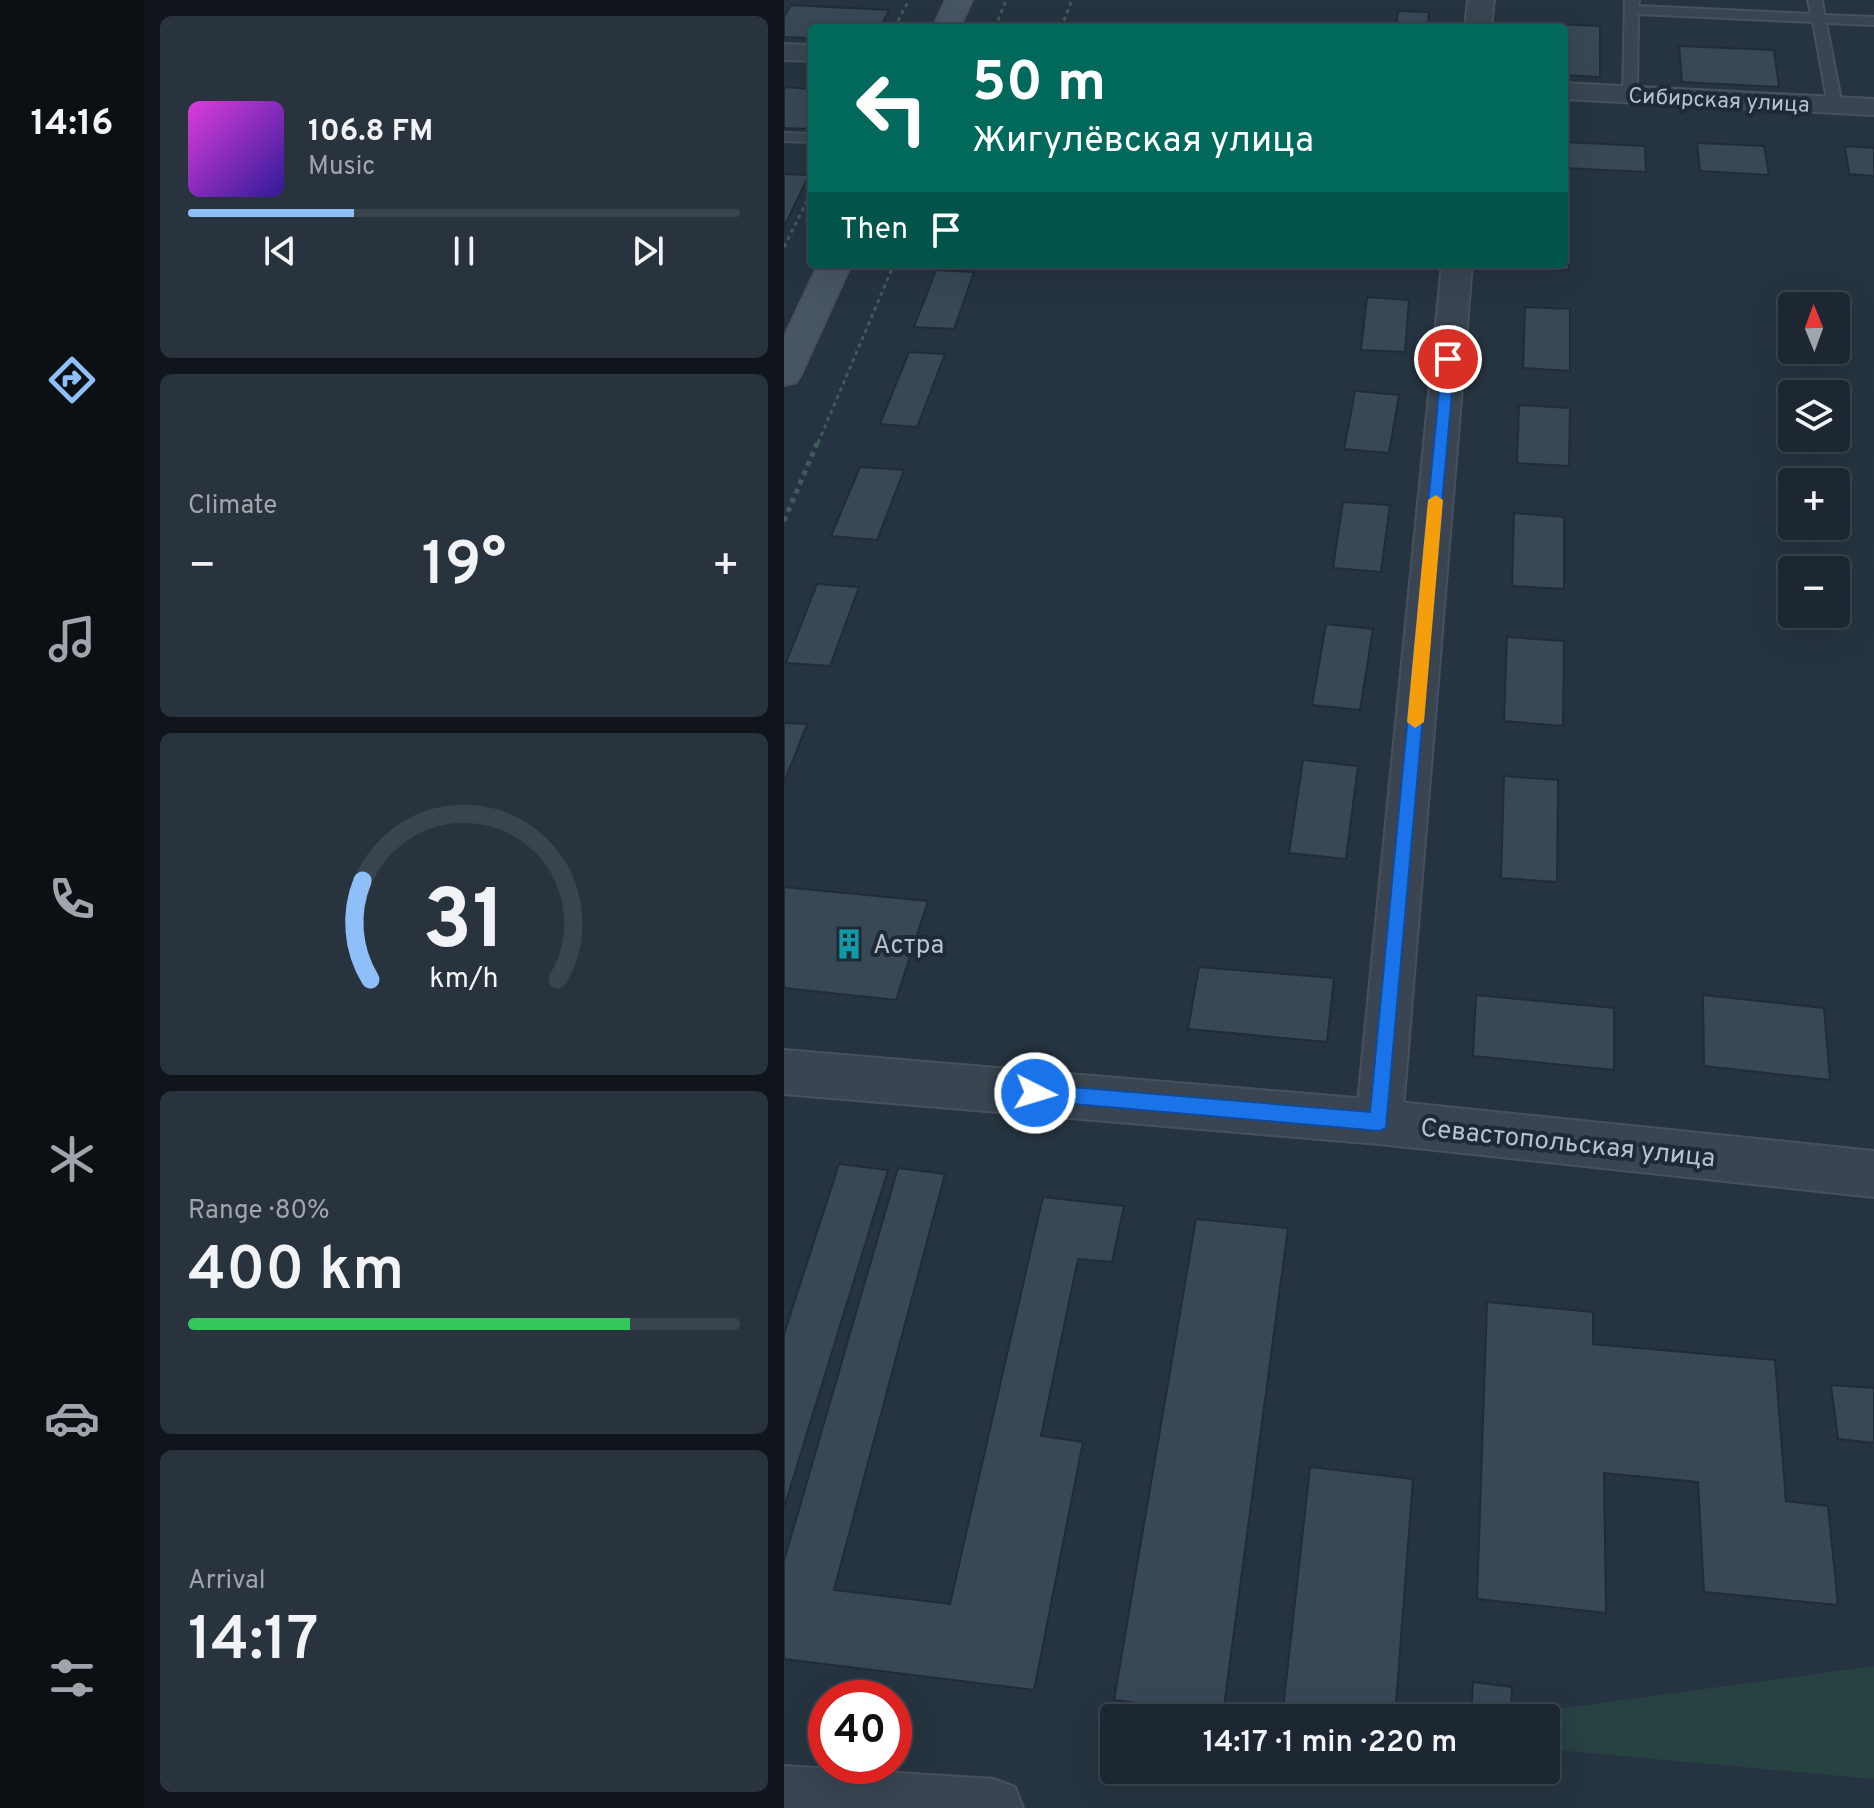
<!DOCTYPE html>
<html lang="en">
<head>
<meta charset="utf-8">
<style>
  body { margin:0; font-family:Overpass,sans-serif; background:#29333d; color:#f1f3f6; height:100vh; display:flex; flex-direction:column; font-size:30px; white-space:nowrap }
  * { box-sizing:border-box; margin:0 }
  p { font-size:26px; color:#a0a5ab }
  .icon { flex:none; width:44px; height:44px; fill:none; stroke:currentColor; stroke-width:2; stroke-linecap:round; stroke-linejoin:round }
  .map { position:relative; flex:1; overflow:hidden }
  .sheet { display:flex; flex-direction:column; gap:16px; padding:16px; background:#0f151b; width:640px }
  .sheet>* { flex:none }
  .guide { position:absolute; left:24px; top:24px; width:760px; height:244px; border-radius:8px; box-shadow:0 8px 32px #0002,0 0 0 2px #3a444d; background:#00695c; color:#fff; overflow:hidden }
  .needle { width:52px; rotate:359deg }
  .buttons { position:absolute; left:994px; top:292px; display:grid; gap:16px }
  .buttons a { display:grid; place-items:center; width:72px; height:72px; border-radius:8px; background:#1c2731; box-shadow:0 8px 32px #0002,0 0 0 2px #3a444d; font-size:40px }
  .speed { position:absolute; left:24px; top:1680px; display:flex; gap:16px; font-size:40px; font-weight:700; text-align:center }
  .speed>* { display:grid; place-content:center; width:104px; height:104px; border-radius:50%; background:#1c2731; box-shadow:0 8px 32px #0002,0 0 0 2px #3a444d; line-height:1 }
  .speed .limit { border:12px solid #d22; background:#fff; color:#111 }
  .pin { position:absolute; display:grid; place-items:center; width:68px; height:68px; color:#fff; margin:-34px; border:4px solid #fff; border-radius:50%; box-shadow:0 2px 8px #0007 }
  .me { position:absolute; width:88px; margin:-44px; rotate:95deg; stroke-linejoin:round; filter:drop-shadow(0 0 6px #0008) }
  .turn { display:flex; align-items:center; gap:28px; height:168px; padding:0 32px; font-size:36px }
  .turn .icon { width:104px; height:104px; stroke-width:2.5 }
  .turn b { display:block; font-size:56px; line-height:68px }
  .then { display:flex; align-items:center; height:76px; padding:0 32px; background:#0003; gap:16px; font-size:30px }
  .big { font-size:60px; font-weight:600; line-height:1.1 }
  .sheet .card { flex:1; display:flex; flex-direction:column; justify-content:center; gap:12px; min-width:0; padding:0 28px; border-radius:12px; background:#29333d }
  .sheet .dial { align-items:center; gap:0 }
  .dial svg { height:208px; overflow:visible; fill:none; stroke:#3a444d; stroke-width:7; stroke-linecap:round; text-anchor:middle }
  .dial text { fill:#f1f3f6; stroke:none }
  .song { display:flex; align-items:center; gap:24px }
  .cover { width:96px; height:96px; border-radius:12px; background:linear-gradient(135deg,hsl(300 70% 55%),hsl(250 70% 35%)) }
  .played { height:8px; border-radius:4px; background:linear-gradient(90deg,#8fbff8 30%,#3a444d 30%) }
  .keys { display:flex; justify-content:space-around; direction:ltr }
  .heat { display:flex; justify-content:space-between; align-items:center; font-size:44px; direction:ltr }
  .charge { height:12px; border-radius:6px; background:linear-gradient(90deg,#34c759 80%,#3a444d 0) }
  .trip { position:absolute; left:316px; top:1704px; width:460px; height:80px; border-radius:8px; background:#1c2731; box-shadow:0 8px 32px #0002,0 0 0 2px #3a444d; font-weight:600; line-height:80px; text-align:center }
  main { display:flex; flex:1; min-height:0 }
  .dock { display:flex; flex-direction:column; width:144px; justify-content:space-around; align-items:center; background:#0b1014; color:#a0a5ab }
  .dock .icon { width:56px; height:56px }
  .dock .current { color:#8fbff8 }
  .dock b { font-size:36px; color:#f1f3f6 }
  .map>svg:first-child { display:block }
  .green { fill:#284142 }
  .building { fill:#384857; stroke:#212c38; stroke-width:2 }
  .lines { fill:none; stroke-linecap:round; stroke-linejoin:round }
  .service-casing { stroke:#47515d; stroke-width:4 }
  .minor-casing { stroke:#47515d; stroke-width:4 }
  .tertiary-casing { stroke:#47515d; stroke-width:4 }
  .secondary-casing { stroke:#47515d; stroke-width:4 }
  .path-far1 { stroke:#415a5a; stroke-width:3; stroke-dasharray:4 4; stroke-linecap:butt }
  .path { stroke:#415a5a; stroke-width:5; stroke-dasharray:5 5; stroke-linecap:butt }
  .service { fill:#3a4551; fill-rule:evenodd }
  .minor { fill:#3a4551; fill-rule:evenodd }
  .tertiary { fill:#3a4551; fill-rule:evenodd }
  .secondary { fill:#485564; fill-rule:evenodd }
  .route { fill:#1a73e8; stroke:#114b97; stroke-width:2 }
  .slow { fill:#f59e0b }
  .labels { text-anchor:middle; stroke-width:8; stroke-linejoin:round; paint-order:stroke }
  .far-street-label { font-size:22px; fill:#b7c0cb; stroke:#1f2a36 }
  .poi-label { font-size:26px; fill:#b7c0cb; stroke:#1f2a36; text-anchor:start }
  .street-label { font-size:26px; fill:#b7c0cb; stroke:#1f2a36 }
</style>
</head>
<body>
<main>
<nav class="dock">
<b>14:16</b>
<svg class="icon current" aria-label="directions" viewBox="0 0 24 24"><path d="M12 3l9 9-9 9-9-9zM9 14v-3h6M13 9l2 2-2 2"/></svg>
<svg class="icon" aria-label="music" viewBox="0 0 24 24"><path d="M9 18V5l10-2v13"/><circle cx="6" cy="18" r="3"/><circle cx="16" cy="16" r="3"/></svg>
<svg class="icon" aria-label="phone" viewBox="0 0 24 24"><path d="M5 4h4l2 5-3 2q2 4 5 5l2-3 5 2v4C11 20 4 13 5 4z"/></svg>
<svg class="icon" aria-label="climate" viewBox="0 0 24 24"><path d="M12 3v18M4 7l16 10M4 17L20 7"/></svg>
<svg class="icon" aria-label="car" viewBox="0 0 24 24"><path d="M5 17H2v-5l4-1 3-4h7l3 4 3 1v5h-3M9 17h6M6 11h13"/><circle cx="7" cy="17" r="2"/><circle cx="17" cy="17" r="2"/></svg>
<svg class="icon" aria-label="filters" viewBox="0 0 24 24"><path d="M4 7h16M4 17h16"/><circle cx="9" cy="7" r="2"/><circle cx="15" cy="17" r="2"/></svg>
</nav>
<section class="sheet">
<div class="card">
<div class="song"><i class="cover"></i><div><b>106.8 FM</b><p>Music</p></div></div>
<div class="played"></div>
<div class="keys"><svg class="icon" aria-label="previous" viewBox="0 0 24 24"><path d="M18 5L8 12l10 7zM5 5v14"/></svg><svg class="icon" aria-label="pause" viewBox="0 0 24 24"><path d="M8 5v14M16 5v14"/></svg><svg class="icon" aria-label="next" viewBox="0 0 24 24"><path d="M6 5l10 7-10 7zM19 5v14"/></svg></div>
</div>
<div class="card"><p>Climate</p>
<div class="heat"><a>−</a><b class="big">19°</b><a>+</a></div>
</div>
<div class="card dial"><svg viewBox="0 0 100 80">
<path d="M14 69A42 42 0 1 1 86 69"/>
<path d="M14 69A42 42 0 0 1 11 31" stroke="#8fbff8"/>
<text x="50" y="56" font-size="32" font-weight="700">31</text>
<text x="50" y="72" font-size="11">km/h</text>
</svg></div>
<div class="card"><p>Range · 80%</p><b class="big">400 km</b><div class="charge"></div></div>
<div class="card"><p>Arrival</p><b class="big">14:17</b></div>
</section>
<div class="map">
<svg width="1090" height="1808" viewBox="0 0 1090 1808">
  <rect width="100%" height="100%" fill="#263441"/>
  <path class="green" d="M1090,1666V1779L762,1749V1718H746L750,1712Z"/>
  <path class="building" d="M7,5L105,10L96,28H28V38L0,37V17Z
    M614,11L645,12L644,28H612Z
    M748,23L816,26V77L780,75V28H748Z
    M895,46L990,50L995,87L898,82Z
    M0,87L28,89V129L0,128Z
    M780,142L861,146L862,172L780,168Z
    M913,143L980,146L985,175L916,171Z
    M1061,146L1090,148V176L1065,174Z
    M0,174L25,175L0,227Z
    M780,222H784L785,270L741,268V264H780Z
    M589,264H630L629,269Z
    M152,270L190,272L170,329L130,327Z
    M583,297L625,300L621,352L577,350Z
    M741,307L786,309V371L739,368Z
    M125,352L161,354L133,427L96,424Z
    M571,391L615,395L605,453L560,449Z
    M735,405L786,408L785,466L733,463Z
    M76,467L120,470L93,540L47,536Z
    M559,502L606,505L597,572L549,568Z
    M730,513L780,517V589L728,586Z
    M33,584L75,587L46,666L2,663Z
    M542,624L589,629L576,710L528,705Z
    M723,637L780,641L779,726L720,721Z
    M0,723L23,724L0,783Z
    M519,760L574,766L562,859L505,853Z
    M720,776L774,780L773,882L717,878Z
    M0,887L144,901L112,1000L0,988Z
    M415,967L550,978L543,1042L404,1029Z
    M692,995L830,1008V1070L689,1056Z
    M919,995L1040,1008L1046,1080L920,1066Z
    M55,1164L104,1170L0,1508V1334Z
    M114,1168L161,1174L50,1590L166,1604L259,1197L340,1206L328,1262L294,1259L257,1436L299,1442L250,1690L0,1659V1561Z
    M412,1219L504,1228L439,1714L330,1700Z
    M703,1302L809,1312V1344L991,1360L1002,1501L1044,1506L1054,1605L920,1592L914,1482L820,1473L822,1613L693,1599Z
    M1047,1385L1090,1388V1443L1054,1439Z
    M526,1467L629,1479L611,1718H498Z
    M689,1682L728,1687L727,1718H687Z"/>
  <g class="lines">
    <g class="service-casing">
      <path id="service" d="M841,0H855L854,6L1027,14L1024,0H1038L1040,15L1090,17V25L1042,23L1058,105L1051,109L1044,105L1029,22L854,14L853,95L846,99L839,95Z
        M0,133L28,134V142L0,141Z"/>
    </g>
    <g class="minor-casing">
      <path id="minor" d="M684,0H710L707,28H681Z
        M0,44L28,45V61L0,60Z
        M780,83L1090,99V115L780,99Z
        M658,264H688L618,1122L611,1137L595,1143L579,1137L572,1122Z
        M0,1766L210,1779L231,1787L239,1808H0Z"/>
    </g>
    <g class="tertiary-casing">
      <path id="tertiary" d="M0,1050L595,1100L1090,1151V1197L595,1144L0,1094Z"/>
    </g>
    <g class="secondary-casing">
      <path id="secondary" d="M162,0H188L175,28H149Z
        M35,264H67L17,374L12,382L0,385V338Z"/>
    </g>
    <path class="path-far1" d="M110,28L125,0
      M211,28L222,0
      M277,28L288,0
      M0,247L28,191
      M34,443L110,264"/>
    <path class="path" d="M0,521L34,441"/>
    <use href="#service" class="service"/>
    <use href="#minor" class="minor"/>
    <use href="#tertiary" class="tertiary"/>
    <use href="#secondary" class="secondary"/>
  </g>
  <path class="route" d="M664,355L671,359L602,1128L595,1131L244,1100L241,1093L244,1087L251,1084L586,1112L658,359Z"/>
  <path class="slow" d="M652,495L659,500L640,722L631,728L623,722L644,500Z"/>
  <defs>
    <g id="building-bare" transform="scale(2.4)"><path d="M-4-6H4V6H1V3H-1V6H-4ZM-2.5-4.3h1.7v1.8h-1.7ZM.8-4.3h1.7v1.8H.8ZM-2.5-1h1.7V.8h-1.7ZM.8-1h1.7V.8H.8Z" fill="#0f9aa8" stroke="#1f2a36" stroke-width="2.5" paint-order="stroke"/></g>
  </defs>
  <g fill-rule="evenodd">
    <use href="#building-bare" x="65" y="944"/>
  </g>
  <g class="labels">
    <g class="far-street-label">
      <text transform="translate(935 99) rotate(3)" y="8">Сибирская улица</text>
    </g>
    <g class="poi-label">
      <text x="89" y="953">Астра</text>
    </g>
    <g class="street-label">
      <text transform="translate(784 1142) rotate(6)" y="9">Севастопольская улица</text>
    </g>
  </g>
</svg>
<div class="buttons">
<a><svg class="needle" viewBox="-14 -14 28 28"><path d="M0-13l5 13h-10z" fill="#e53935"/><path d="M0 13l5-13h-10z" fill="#a0a5ab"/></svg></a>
<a><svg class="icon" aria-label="layers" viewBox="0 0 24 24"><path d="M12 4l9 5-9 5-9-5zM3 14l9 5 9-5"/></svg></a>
<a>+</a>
<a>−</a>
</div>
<div class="speed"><div class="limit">40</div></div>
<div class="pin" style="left:664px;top:359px;background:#d93025"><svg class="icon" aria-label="arrive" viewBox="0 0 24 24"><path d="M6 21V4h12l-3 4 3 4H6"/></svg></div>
<svg class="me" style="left:251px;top:1093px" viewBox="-20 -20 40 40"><circle r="17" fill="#1a73e8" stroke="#fff" stroke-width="3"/><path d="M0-11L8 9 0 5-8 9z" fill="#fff"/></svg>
<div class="trip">14:17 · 1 min · 220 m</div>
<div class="guide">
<div class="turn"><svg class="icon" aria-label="left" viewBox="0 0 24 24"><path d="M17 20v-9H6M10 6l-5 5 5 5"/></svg><div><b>50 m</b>Жигулёвская улица</div></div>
<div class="then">Then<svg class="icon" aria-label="arrive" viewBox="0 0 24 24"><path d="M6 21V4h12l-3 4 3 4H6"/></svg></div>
</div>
</div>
</main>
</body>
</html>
